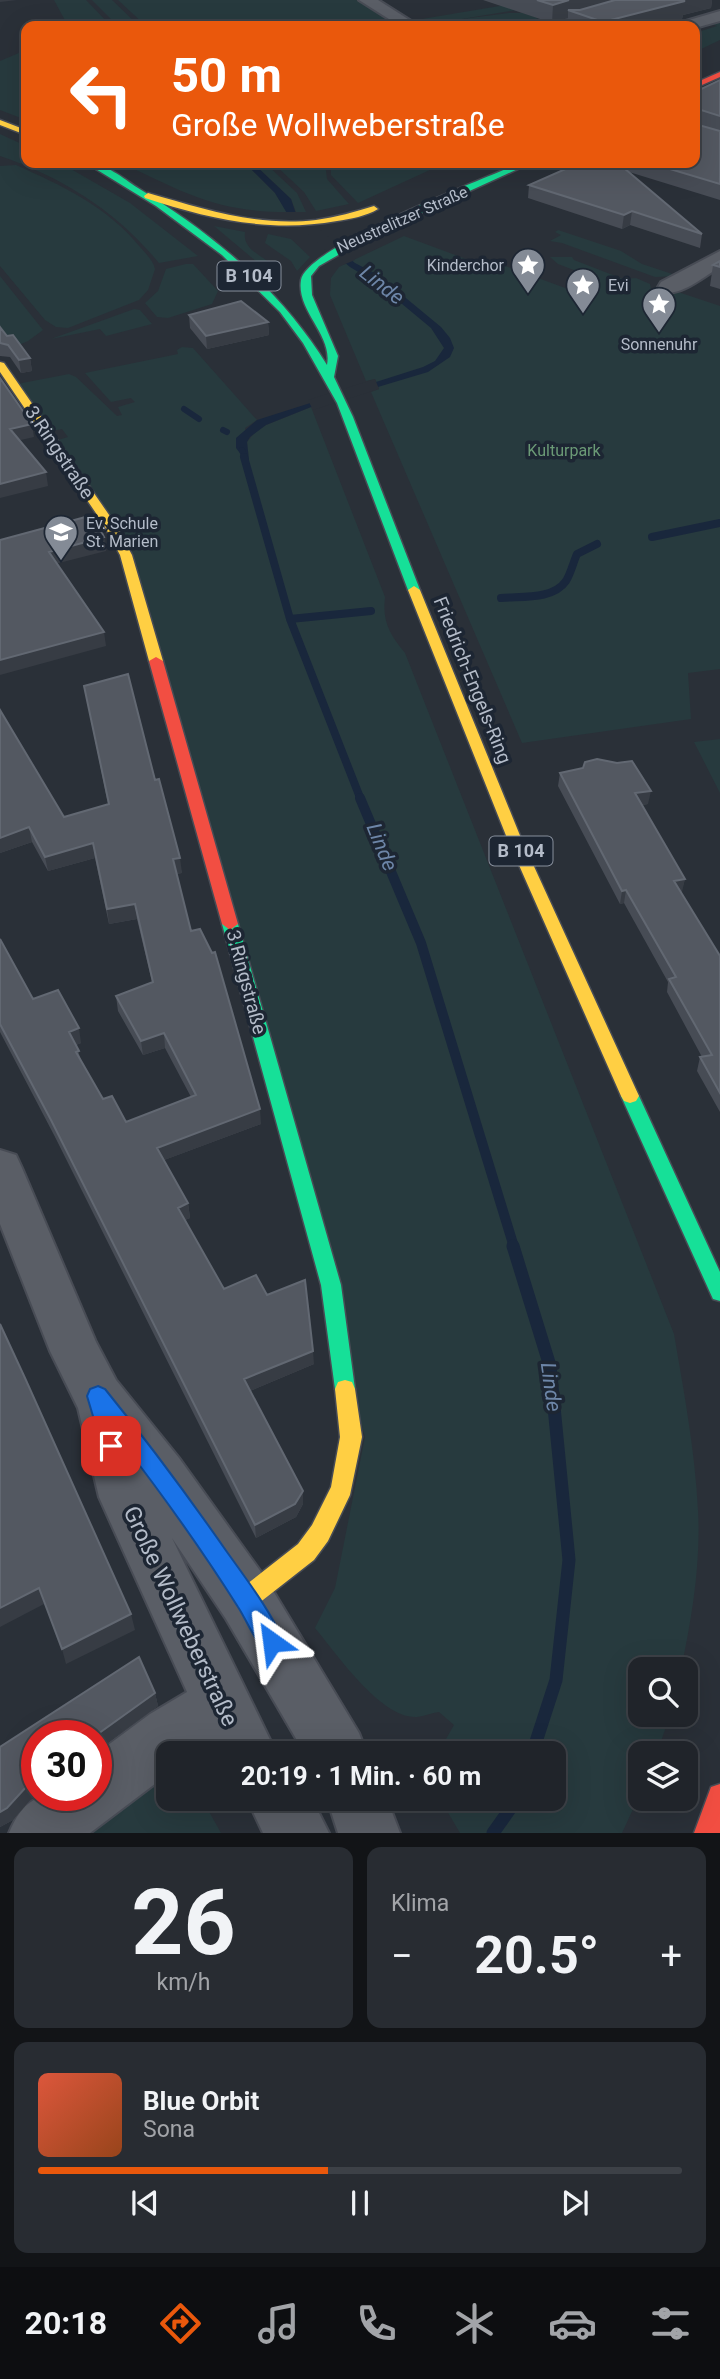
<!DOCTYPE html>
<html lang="de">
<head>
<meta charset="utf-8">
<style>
  body { margin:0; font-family:Roboto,sans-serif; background:#282c32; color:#f1f3f6; height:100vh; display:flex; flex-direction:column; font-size:26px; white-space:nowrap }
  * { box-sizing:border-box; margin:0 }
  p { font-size:23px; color:#a2a4a8 }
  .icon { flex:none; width:38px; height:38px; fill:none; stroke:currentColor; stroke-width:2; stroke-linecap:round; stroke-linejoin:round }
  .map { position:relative; height:1833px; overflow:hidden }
  .side { display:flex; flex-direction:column; gap:14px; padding:14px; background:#121417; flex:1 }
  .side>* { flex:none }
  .hud { position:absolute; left:21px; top:21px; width:679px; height:147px; border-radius:14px; box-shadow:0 7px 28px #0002,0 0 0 2px #3d4147; background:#ea580c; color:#fff; overflow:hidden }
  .tools { position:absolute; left:628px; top:1657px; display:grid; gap:14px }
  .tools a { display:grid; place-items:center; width:70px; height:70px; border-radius:14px; background:#20242a; box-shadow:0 7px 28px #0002,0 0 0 2px #3d4147; font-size:35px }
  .speed { position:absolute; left:21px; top:1720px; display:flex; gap:14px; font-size:35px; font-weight:700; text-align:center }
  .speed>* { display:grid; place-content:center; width:91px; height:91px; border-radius:50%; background:#20242a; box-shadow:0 7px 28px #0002,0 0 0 2px #3d4147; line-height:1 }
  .speed .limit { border:10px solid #d22; background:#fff; color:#111 }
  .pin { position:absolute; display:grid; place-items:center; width:60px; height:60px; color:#fff; margin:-30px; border-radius:14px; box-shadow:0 4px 10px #0006 }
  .me { position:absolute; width:77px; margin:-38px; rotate:329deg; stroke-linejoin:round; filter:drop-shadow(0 0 5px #0008) }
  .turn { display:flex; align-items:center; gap:24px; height:147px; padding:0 35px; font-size:32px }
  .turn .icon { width:91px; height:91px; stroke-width:2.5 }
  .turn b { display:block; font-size:49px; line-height:60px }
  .big { font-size:52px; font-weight:700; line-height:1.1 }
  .side .tile { flex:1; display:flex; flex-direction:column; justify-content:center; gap:10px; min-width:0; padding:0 24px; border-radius:14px; background:#282c32 }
  .side .dial { align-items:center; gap:0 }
  .dial b { font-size:91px; line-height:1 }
  .song { display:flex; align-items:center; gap:21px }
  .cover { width:84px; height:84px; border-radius:10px; background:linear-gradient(135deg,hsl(10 70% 55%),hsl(20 70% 35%)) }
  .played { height:7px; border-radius:4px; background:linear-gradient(90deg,#ea580c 45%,#3d4147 45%) }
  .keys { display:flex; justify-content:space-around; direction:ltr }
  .heat { display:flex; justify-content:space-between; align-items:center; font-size:38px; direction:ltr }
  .side .tiles { flex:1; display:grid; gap:14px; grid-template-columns:1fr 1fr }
  .tile:last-child { grid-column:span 2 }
  .trip { position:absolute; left:156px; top:1741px; width:410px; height:70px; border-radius:14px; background:#20242a; box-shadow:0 7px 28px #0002,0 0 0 2px #3d4147; font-weight:700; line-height:70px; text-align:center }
  .dock { display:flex; height:112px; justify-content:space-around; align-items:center; background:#0d0e11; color:#a2a4a8 }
  .dock .icon { width:49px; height:49px }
  .dock .on { color:#ea580c }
  .dock b { font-size:32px; color:#f1f3f6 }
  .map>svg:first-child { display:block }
  .green { fill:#273a3e }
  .water { fill:#19273c }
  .pier { fill:#2a3038 }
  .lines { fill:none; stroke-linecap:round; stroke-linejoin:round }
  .stream-far3 { stroke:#19273c; stroke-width:6 }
  .stream-far2 { stroke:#19273c; stroke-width:8 }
  .stream-far1 { stroke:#19273c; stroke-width:10 }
  .stream { stroke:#19273c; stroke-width:13 }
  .street-casing { stroke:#484c55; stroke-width:4 }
  .fast-casing { stroke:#484c55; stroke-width:3 }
  .slow-casing { stroke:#484c55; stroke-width:3 }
  .jam-casing { stroke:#484c55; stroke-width:3 }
  .street { fill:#5a5e66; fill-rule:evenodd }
  .fast { fill:#16e098; fill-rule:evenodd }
  .slow { fill:#ffcf43; fill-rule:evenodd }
  .jam { fill:#f24e42; fill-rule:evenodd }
  .wall { fill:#474c55 }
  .shaded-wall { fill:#373c44 }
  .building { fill:#535861; stroke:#626872; stroke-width:2 }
  .route { fill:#1a73e8; stroke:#114b97; stroke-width:2 }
  .labels { text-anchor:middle; stroke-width:7; stroke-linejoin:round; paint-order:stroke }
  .far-street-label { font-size:16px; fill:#b4bcc9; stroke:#1d2633 }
  .far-poi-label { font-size:16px; fill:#b4bcc9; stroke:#1d2633; text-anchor:start }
  .far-park-label { font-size:16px; fill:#6b9a76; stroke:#1d2633 }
  .shield { fill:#1d2633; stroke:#878f9c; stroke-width:2 }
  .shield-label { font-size:18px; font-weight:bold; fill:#b4bcc9 }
  .street-label { font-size:19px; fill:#b4bcc9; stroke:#1d2633 }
  .water-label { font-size:21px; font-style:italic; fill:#6d86a8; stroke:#1d2633 }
  .near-street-label { font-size:23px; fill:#b4bcc9; stroke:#1d2633 }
</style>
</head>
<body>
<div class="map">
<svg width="720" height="1833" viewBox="0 0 720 1833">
  <rect width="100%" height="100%" fill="#2a3038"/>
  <path class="green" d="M54,0H86L111,26H68Z
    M92,0H112L139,26H118Z
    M118,0H359L396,22L392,23L397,26H350L345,24L331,26H146Z
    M518,3L516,10L462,19L509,13H523L538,18L530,23L532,24L567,16L572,21L553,26H428L416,20Z
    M720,18V40L695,52V33L717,26L707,22Z
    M26,50V120L0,110V61Z
    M0,134L26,146V163L64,165L130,203L198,256L159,263C116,211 64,178 0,156Z
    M121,163H245L275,193L287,212C215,212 184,192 121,163Z
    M253,163H265L297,193L306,212H296L291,199Z
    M273,163H325L327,179L349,204L316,211L304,192Z
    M354,163H445L358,203L331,175V169Z
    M16,165C61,185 108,207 140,247C146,254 153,260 155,269L148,290L139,300L68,328L56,327L45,320L0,266V166Z
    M214,226L245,232C242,253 269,256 277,271L276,278Z
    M558,230L621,251L642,264L678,276L655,277L562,243L550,241L561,235L555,232Z
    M268,234L291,239L310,257L297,271L291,261L265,243Z
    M404,236L485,266L494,262L576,292L600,280L558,264L550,257H572L574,260L623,279L636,278L650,284L651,289L645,294L654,297L669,289L720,306V669L688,673L691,719L522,743L371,392L379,389L375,379L366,381L330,295L331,278L339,267Z
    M186,264H193L218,291L212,304L168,318L157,317L145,303L158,291L166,269Z
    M0,276L43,330L28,341L0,353Z
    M134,309L140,310L152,324L106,336L100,329L51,339Z
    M182,347L193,348L257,420L245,428L249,460L247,442L256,431L266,425L311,407L385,597C382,622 390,635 405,653L674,1334C684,1392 695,1451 698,1510C701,1562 692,1618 681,1669L640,1670V1715H670L657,1753L640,1754V1794L622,1833H460L440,1799H553V1754L438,1753L454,1725L439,1712C432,1713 424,1716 417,1717C381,1719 337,1654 315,1628L335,1588L365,1437L132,554L58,440L68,437L62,429L52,431L17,384L69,374L76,377L117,416L122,415L118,407L135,402L131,398L111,402L85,373L178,354L177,350Z
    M720,739V793L694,742Z
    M168,1763V1799H202L221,1833H85Z"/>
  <path class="water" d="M245,163H253L291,199L296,214L355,263L378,275L441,327L450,338L454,348L450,357L428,372L311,407L266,425L250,437L247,442L249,460L246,461L236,448V438L257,420L423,367L435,361L444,348L431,328L378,284L350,267L288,215L275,193Z"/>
  <path class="pier" d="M283,212H299L355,260L343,265Z
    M375,379L379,389L313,410L308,400Z"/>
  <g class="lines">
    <path class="stream-far3" d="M184,409L199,419
      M223,430L227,432
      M242,450L245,459"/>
    <path class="stream-far2" d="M244,457L290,619L361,800
      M652,537L720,523
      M501,598C521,596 553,600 566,581C571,573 573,563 577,554L597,544
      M290,619L371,611"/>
    <path class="stream-far1" d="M360,798L421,943L514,1247"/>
    <path class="stream" d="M513,1246L550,1366L569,1560L556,1680L532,1754
      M493,1833L517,1799"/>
    <g class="street-casing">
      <path id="street" d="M359,0H378L419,26H400Z
        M631,0H656L654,3L578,26H553L555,23Z
        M720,11V21L695,28L677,26L679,23Z
        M720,251V267C703,277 681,297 661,292L658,287L661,282Z
        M0,1150L16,1155L22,1168L96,1342L116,1380L179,1458L266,1579L359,1733L367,1754H305L226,1619L172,1538L277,1754H216L211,1744L195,1754H168V1774L90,1833H9C29,1785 51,1796 96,1796V1754L150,1714L187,1692L99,1497L78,1408L50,1351L0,1224Z
        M247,1799H312L329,1833H263Z
        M327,1799H387L400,1833H338Z"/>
    </g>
    <g class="fast-casing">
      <path id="fast" d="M86,163C104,162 123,178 138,188C213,234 280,289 327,365C333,335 296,311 301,280C306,247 485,178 521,163H531L373,235L319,266L311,276L312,295L338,356L334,377L353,417L420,590L418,593L414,594L408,590L337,403L303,343L280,312L222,255L156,206Z
        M230,918L238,924L341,1285L355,1389L352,1396L345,1398L338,1396L335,1389L321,1285L222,924Z
        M630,1089L636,1091L639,1096L720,1272V1301L713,1299L621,1096L624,1091Z"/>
    </g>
    <g class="slow-casing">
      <path id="slow" d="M0,120L26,130V135L0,125Z
        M148,193C204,209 257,227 316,220C336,217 355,212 374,206L378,209C367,216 350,219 337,221C270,233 209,219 145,198L144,196Z
        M0,362L4,363L116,525L132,555L163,661L161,664L156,665L149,661L120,555L104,525L0,372Z
        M414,586L420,590L521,838L639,1096L636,1101L630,1103L624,1101L621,1096L507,838L408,590Z
        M345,1380L352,1382L355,1389L362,1437L350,1495L328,1541L314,1560L254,1607L246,1610L238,1607L235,1599L238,1591L298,1544L312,1525L331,1487L340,1437L335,1389L338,1382Z"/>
    </g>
    <g class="jam-casing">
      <path id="jam" d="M720,72V77L695,88V83Z
        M156,657L163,661L238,924L230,930L222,924L149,661Z
        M720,1784V1833H694L711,1787Z"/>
    </g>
    <use href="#street" class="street"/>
    <use href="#fast" class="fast"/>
    <use href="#slow" class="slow"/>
    <use href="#jam" class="jam"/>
  </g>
  <path class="wall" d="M483,0H712L711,8L683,15L682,19L655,26H567L568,18L552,23Z
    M720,80V131L695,124L720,131V200L629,172L702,234L700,248L630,225L622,229L528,198L529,185L579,163H695V92Z
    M713,265L720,267V289L710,286Z
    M189,315L268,322L269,335L207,349L190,328Z
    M0,327L7,336L30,358L32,371L21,373L10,357L0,356Z
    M84,686L155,780L182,873L176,874L191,931L261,1124L164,1160L188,1203L190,1218L185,1220L224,1289L267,1295L314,1364L250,1391L303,1504L296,1517L256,1538L54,1135L0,1032V939L33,999L81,1043L76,1045L81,1060L103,1099L126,1122L191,1097L165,1048L143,1055L118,1011L116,996L152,982L137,919L109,924L95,858L48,871L32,842L0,853V710L64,817L108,804Z
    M560,773L648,804L642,805L685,879L681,892L720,956V1112L697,1071L700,1057H702L667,992L668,982L624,903L620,904L558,786Z
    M139,1657L155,1693L158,1706L96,1751V1736H37V1796H45L32,1798L13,1820L0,1827V1747Z"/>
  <path class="shaded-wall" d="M0,0H17L0,2Z
    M569,0H623L580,14L568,10V18L552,23L553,5Z
    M678,0H712L711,8L683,15L682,19L655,26H602L603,22Z
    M632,211L630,225L622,229L624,215Z
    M268,322L269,335L207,349L206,336Z
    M30,358L32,371L21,373L19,360Z
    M32,424L34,437L12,442L10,429Z
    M46,472L48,486L0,498V484Z
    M104,537L106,551L51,565L49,552Z
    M104,632L106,646L0,675V660Z
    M651,791L648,804L633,806L635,793Z
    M29,827L32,842L0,853V838Z
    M93,843L95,858L48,871L45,857Z
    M180,858L182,873L174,874L173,859Z
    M685,879L682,892L672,894L674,881Z
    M626,890L624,903L620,904L622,891Z
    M135,904L137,919L109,924L107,909Z
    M79,1028L81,1043L71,1047L69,1032Z
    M164,1033L165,1048L143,1055L141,1041Z
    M260,1109L261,1124L159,1162L157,1148Z
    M188,1203L190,1218L180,1222L178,1208Z
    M313,1351L314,1364L245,1393L244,1379Z
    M303,1491V1504L296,1517L256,1538L255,1525Z
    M39,1588L44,1604L0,1627V1608Z
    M131,1614L135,1630L66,1664L62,1649Z
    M155,1693L158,1706L96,1751V1736H95Z
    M27,1786L32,1798L13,1820L0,1827V1812Z"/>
  <path class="building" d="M537,0H569L553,5Z
    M615,0H681L685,1L603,22L568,10H580Z
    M720,80V116L695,108V124L720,131V184L650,163H695V92Z
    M579,163H618L702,234L632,211L624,215L529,185Z
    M720,261V267L713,265Z
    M241,301L268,322L206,336L189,315Z
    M0,327L7,336L13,335L30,358L19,360L8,345L0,343Z
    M0,378L32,424L10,429L46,472L0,484Z
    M93,515L104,537L49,552L104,632L0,660V540Z
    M128,674L155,780L159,779L180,858L173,859L191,931L200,929L212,953L215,952L260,1109L157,1148L188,1203L178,1208L224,1289L256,1275L267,1295L305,1280L313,1351L244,1379L303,1491L295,1504L255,1525L51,1120L0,1024V939L33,999L58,990L79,1028L69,1032L79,1051L76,1052L103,1099L112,1096L126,1122L196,1095L164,1033L141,1041L116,996L153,982L135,904L107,909L93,843L45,857L29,827L0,838V710L64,817L109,804L84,686Z
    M597,759L617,763L632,761L651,791L635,793L685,879L674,881L720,956V1093L700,1057L712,1055L669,979L676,977L626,890L622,891L560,773L583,768L585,762Z
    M0,1324L25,1378L131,1614L62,1649L39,1588L0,1608Z
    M139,1657L155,1693L95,1736H37V1784L27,1786L7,1808L0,1812V1747Z"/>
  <path class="route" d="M98,1386L105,1389C148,1442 188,1496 227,1552C247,1580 270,1610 284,1642L280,1650L272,1654C256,1647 248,1622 238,1607C202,1550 162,1494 121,1441L119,1453L111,1456L104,1453L87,1396L90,1389Z"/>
  <defs>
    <g id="sight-pin" transform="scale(1.75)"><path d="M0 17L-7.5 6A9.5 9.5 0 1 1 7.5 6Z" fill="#848b96" stroke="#1d2633"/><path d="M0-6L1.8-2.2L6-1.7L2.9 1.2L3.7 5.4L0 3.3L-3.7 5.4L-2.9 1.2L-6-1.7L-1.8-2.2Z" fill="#fff"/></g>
    <g id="school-pin" transform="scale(1.75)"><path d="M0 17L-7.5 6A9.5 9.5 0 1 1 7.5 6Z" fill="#848b96" stroke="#1d2633"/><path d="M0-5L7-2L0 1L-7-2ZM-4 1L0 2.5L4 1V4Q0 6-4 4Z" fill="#fff"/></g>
  </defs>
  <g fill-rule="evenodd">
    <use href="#sight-pin" x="528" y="265"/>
    <use href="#sight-pin" x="583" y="285"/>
    <use href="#sight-pin" x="659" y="304"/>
    <use href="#school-pin" x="61" y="532"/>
  </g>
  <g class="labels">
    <g class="far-street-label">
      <text transform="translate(402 219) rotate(-24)" y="6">Neustrelitzer Straße</text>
    </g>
    <g class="far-poi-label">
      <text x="504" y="271" text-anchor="end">Kinderchor</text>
      <text x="608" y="291">Evi</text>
      <text x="659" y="350" text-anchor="middle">Sonnenuhr</text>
      <text x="86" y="529">Ev. Schule<tspan x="86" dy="18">St. Marien</tspan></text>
    </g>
    <g class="far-park-label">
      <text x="564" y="456">Kulturpark</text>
    </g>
    <g class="shield">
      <rect x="217.5" y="261.5" width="63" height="29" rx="5"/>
      <rect x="489.5" y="836.5" width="63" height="29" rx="5"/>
    </g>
    <g class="shield-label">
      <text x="249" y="282">B 104</text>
      <text x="521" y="857">B 104</text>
    </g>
    <g class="street-label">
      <text transform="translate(60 452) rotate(56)" y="7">3.Ringstraße</text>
      <text transform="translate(473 680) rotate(68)" y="7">Friedrich-Engels-Ring</text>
      <text transform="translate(247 982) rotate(75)" y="7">3.Ringstraße</text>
    </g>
    <g class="water-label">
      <text transform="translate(382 285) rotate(38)" y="7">Linde</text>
      <text transform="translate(382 847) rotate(68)" y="7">Linde</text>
      <text transform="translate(551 1387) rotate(82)" y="7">Linde</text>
    </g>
    <g class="near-street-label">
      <text transform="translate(181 1616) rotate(65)" y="8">Große Wollweberstraße</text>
    </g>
  </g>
</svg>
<div class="tools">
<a><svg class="icon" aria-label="search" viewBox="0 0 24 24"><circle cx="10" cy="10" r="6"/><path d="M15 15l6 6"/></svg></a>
<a><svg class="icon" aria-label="layers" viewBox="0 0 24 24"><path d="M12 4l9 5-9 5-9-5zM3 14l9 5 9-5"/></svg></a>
</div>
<div class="speed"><div class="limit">30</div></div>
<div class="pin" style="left:111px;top:1446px;background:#d93025"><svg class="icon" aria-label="arrive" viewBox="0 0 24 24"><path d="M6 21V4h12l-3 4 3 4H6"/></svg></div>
<svg class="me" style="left:272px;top:1642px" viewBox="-20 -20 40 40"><path d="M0-17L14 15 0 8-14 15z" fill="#1a73e8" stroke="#fff" stroke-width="4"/></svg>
<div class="trip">20:19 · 1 Min. · 60 m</div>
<div class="hud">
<div class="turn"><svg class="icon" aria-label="left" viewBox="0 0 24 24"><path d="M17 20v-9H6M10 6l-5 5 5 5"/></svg><div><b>50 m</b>Große Wollweberstraße</div></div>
</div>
</div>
<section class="side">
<div class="tiles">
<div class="tile dial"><b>26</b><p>km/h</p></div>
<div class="tile"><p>Klima</p>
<div class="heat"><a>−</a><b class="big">20.5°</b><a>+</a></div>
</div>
<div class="tile">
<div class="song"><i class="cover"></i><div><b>Blue Orbit</b><p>Sona</p></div></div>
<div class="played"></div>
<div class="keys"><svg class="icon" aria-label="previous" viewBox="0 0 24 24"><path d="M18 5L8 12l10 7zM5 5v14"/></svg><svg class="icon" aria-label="pause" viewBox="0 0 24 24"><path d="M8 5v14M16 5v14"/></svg><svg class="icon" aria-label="next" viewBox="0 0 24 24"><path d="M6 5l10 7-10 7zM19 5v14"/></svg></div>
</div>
</div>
</section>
<nav class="dock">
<b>20:18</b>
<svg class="icon on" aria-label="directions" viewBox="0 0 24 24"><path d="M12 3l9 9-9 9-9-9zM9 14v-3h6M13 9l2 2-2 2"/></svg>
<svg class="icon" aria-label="music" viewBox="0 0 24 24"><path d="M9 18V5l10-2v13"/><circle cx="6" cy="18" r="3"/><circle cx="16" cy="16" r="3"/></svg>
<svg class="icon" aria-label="phone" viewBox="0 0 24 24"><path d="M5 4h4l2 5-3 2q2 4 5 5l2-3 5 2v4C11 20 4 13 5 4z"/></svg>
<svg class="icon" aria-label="climate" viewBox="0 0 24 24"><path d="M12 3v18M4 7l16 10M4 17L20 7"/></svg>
<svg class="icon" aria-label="car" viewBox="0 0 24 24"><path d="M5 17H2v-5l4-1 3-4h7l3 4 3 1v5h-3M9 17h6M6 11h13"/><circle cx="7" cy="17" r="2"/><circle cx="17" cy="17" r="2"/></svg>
<svg class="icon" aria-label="filters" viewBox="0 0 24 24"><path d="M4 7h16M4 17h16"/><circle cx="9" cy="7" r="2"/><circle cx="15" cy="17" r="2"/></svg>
</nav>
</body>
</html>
